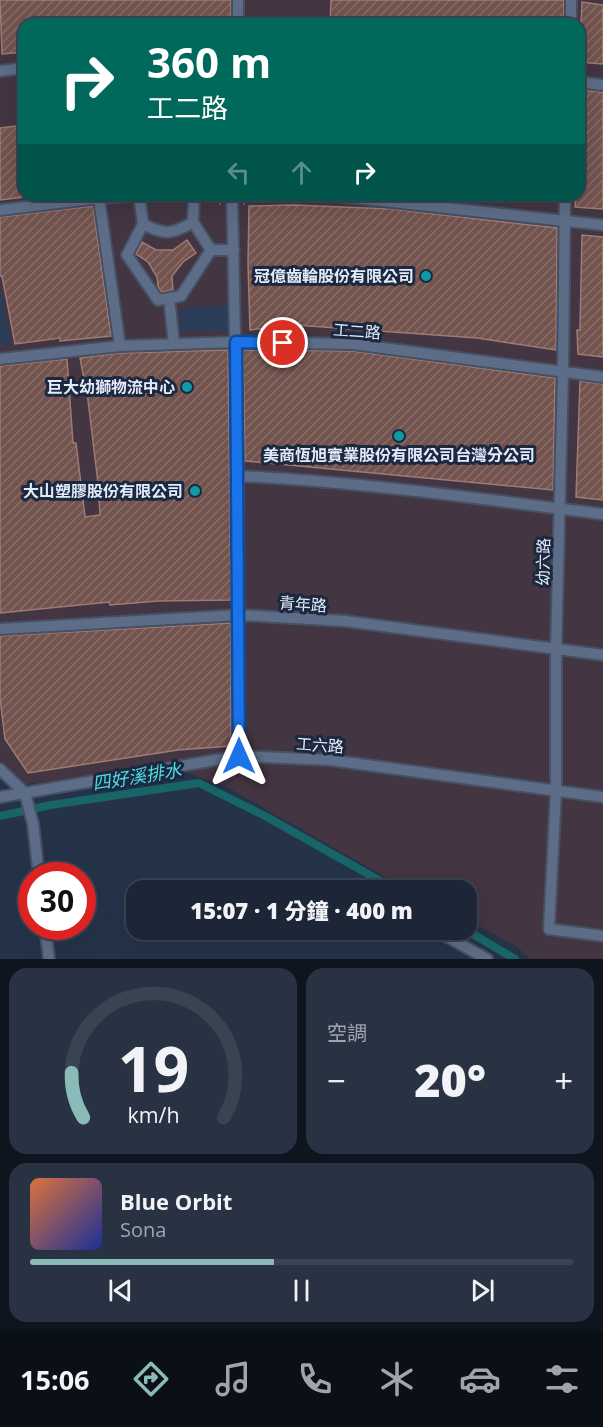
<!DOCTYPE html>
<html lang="zh-TW">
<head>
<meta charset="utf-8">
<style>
  body { margin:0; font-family:"Open Sans","Noto Sans TC",sans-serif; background:#293242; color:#f1f3f6; height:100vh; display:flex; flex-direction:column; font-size:22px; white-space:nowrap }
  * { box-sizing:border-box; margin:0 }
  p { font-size:20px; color:#a0a5ad }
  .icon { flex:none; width:33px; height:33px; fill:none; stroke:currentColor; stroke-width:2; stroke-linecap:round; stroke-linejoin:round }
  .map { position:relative; height:959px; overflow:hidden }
  .side { display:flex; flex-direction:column; gap:9px; padding:9px; background:#0f151e; flex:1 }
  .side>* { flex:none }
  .banner { position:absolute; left:18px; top:18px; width:567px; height:183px; border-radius:18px; box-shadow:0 6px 24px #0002,0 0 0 2px #3a4352; background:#00695c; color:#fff; overflow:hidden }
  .speed { position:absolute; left:18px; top:862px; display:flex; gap:12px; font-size:30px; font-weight:700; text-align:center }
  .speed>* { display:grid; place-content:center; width:78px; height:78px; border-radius:50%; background:#1c2637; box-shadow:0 6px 24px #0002,0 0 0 2px #3a4352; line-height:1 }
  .speed .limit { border:9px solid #d22; background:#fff; color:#111 }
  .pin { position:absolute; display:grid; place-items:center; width:51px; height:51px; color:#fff; margin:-26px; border:3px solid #fff; border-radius:50%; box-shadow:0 2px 6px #0007 }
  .me { position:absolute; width:66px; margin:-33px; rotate:0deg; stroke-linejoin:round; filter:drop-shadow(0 0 4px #0008) }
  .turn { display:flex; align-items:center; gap:21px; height:126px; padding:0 30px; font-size:27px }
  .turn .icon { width:78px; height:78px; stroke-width:2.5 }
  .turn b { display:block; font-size:42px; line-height:51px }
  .lanes { display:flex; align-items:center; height:57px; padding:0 30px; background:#0003; justify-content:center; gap:30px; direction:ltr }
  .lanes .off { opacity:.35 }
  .big { font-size:45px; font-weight:800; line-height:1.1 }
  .side .widget { flex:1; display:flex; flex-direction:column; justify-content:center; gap:9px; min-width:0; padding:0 21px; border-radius:18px; background:#293242 }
  .side .dial { align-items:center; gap:0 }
  .dial svg { height:156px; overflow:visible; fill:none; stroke:#3a4352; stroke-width:7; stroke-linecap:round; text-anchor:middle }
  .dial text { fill:#f1f3f6; stroke:none }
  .song { display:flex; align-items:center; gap:18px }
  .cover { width:72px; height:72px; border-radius:9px; background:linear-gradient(135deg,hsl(20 70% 55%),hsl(230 70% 35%)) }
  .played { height:6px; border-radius:3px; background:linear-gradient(90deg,#8bbbb9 45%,#3a4352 45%) }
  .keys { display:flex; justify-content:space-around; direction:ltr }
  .heat { display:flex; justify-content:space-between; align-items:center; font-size:33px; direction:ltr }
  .side .tiles { flex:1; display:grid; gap:9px; grid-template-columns:1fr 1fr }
  .widget:last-child { grid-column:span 2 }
  .trip { position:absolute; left:126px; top:880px; width:351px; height:60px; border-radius:18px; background:#1c2637; box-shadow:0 6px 24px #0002,0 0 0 2px #3a4352; font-weight:800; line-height:60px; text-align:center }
  .tab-bar { display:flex; height:96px; justify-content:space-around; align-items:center; background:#0b0f16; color:#a0a5ad }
  .tab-bar .icon { width:42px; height:42px }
  .tab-bar .active { color:#8bbbb9 }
  .tab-bar b { font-size:27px; color:#f1f3f6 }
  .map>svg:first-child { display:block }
  .industrial { fill:#433542; fill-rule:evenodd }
  .built { fill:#2c3d59 }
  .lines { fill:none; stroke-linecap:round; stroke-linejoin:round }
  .canal { stroke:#186568; stroke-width:8 }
  .building { fill:url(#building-hatch); stroke:#9e7b75; stroke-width:1.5 }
  .minor-casing { stroke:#455064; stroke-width:14 }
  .path { stroke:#606d81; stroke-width:1.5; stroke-dasharray:3 4.5; stroke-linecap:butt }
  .minor { stroke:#5e6d87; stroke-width:10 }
  .route-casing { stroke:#114b97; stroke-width:15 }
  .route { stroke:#1a73e8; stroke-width:10 }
  .culture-dot { fill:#0f9aa8; stroke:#1b283f; stroke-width:2 }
  .labels { text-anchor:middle; stroke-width:6; stroke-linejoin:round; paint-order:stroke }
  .poi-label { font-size:16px; font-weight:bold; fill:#e2ebfa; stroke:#1b283f; text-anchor:end }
  .street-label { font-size:16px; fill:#e2ebfa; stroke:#1b283f }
  .water-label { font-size:18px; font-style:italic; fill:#4fdce2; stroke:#1b283f }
</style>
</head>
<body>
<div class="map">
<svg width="603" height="959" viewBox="0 0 603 959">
  <defs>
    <pattern id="building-hatch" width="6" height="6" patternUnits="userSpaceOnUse" patternTransform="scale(1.5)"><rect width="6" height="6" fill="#73534d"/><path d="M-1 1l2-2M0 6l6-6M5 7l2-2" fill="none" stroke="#876c68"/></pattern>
  </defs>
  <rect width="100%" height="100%" fill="#253349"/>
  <path class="industrial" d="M0,0H603V959H530L516,946L467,920L466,891H410L225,786L179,770L15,785L0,764ZM24,24H579V195H24Z"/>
  <path class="built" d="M0,284L11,344L0,346Z
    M231,304L232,331L180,332L179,309Z"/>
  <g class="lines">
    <path class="canal" d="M0,816L51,805L199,783L267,817L398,891
      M466,930L515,959"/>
  </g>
  <path class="building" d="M0,0H231V24H24V52L2,54Z
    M331,0H564V24H330Z
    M582,2L603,5V64L579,62Z
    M579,90L603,92V209L575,207L576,195H579L581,144Z
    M24,125V197L0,200V128Z
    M294,205L391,209L557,228L556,350L477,338L295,325L250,330L248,264L249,206Z
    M93,206L111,336L60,341V338L15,344L2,276H0V217Z
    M582,235L603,237V357L578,354L577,330H580Z
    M187,240L196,253L183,262L172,276L173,290L161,292L158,286L157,277L148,262L136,254L142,242L156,250H173Z
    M228,350L231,600L158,601L110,605L109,602L0,613V366L67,359L73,443H76L85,517L100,515L98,483L88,400L80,358L121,353Z
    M243,350L352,351L555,378L553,490L245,461Z
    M580,381L603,384V500L576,497Z
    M231,623V746L178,750L28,773L5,739L0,698V636Z"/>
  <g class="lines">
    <g class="minor-casing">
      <path id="minor" d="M238,0V24
        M571,0V24
        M0,71L24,68
        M579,82L603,85
        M139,195L143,224L127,255L158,300L181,296L211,250L193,222C172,235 164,235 143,224
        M232,195L238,476L239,756
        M328,195L603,225
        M565,195L563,372L556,650V791L549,929L603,936
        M99,198L120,346
        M0,210L99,198L145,195
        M193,222L194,195
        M211,250H234
        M169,298L174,344
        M0,359L120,346L236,342L353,344L603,377
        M238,476C361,482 481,499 603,514
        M0,629L239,615L345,621L603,655
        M0,769L25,793L33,824L39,876
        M0,797L239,756L330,760L603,797
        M45,927L49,959
        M435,930L487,959"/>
    </g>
    <path class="path" d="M220,195V205
      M244,205V195"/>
    <use href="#minor" class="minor"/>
  </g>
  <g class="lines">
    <g class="route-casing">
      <path id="route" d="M239,756L236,342L283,343"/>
    </g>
    <use href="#route" class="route"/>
  </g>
  <g class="culture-dot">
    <circle cx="426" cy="276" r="6"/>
    <circle cx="187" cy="387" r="6"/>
    <circle cx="399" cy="436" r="6"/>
    <circle cx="195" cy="491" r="6"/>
  </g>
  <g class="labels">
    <g class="poi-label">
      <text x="414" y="282">冠億齒輪股份有限公司</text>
      <text x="175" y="393">巨大幼獅物流中心</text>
      <text x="399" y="461" text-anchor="middle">美商恆旭實業股份有限公司台灣分公司</text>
      <text x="183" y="497">大山塑膠股份有限公司</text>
    </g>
    <g class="street-label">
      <text transform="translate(357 331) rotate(4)" y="6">工二路</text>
      <text transform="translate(543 562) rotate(-89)" y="6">幼六路</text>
      <text transform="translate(303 604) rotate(4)" y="6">青年路</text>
      <text transform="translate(320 745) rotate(4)" y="6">工六路</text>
    </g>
    <g class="water-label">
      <text transform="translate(137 777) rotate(-9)" y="6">四好溪排水</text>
    </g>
  </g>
</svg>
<div class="speed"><div class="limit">30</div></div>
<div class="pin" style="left:283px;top:343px;background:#d93025"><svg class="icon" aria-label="arrive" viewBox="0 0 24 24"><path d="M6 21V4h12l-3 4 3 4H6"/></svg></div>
<svg class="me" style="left:239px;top:756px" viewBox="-20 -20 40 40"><path d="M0-17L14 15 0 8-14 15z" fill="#1a73e8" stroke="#fff" stroke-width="4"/></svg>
<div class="trip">15:07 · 1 分鐘 · 400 m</div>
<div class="banner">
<div class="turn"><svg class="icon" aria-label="right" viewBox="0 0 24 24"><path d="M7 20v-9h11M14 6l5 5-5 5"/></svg><div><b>360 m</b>工二路</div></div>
<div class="lanes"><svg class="icon off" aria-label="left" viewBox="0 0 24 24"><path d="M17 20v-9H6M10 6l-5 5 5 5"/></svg><svg class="icon off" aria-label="ahead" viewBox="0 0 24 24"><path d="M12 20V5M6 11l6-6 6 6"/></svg><svg class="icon" aria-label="right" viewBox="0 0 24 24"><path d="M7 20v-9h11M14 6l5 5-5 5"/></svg></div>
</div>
</div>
<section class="side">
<div class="tiles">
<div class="widget dial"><svg viewBox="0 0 100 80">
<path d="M14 69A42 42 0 1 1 86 69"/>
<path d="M14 69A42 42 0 0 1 8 46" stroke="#8bbbb9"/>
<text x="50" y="56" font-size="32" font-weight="700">19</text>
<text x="50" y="72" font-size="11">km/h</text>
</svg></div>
<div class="widget"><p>空調</p>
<div class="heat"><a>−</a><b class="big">20°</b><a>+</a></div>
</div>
<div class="widget">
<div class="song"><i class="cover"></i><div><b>Blue Orbit</b><p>Sona</p></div></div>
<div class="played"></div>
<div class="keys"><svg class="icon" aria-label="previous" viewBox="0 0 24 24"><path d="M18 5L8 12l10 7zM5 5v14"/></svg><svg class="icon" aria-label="pause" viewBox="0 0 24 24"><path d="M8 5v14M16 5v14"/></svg><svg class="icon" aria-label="next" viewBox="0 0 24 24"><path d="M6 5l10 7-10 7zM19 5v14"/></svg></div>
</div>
</div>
</section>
<nav class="tab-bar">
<b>15:06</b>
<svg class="icon active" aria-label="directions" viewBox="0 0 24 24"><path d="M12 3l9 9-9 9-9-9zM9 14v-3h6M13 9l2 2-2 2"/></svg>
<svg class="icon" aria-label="music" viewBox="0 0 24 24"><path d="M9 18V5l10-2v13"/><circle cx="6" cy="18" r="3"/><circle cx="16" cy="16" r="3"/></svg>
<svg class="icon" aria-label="phone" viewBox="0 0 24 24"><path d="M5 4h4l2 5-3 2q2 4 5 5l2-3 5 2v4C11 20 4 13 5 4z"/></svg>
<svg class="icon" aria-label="climate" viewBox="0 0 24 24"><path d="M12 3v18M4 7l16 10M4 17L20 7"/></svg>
<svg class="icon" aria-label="car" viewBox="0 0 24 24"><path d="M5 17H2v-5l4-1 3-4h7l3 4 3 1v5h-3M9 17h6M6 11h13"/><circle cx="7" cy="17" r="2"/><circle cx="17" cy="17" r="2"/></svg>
<svg class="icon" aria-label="filters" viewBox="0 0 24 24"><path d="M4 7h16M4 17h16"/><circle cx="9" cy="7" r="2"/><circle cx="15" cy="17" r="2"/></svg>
</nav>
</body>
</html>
